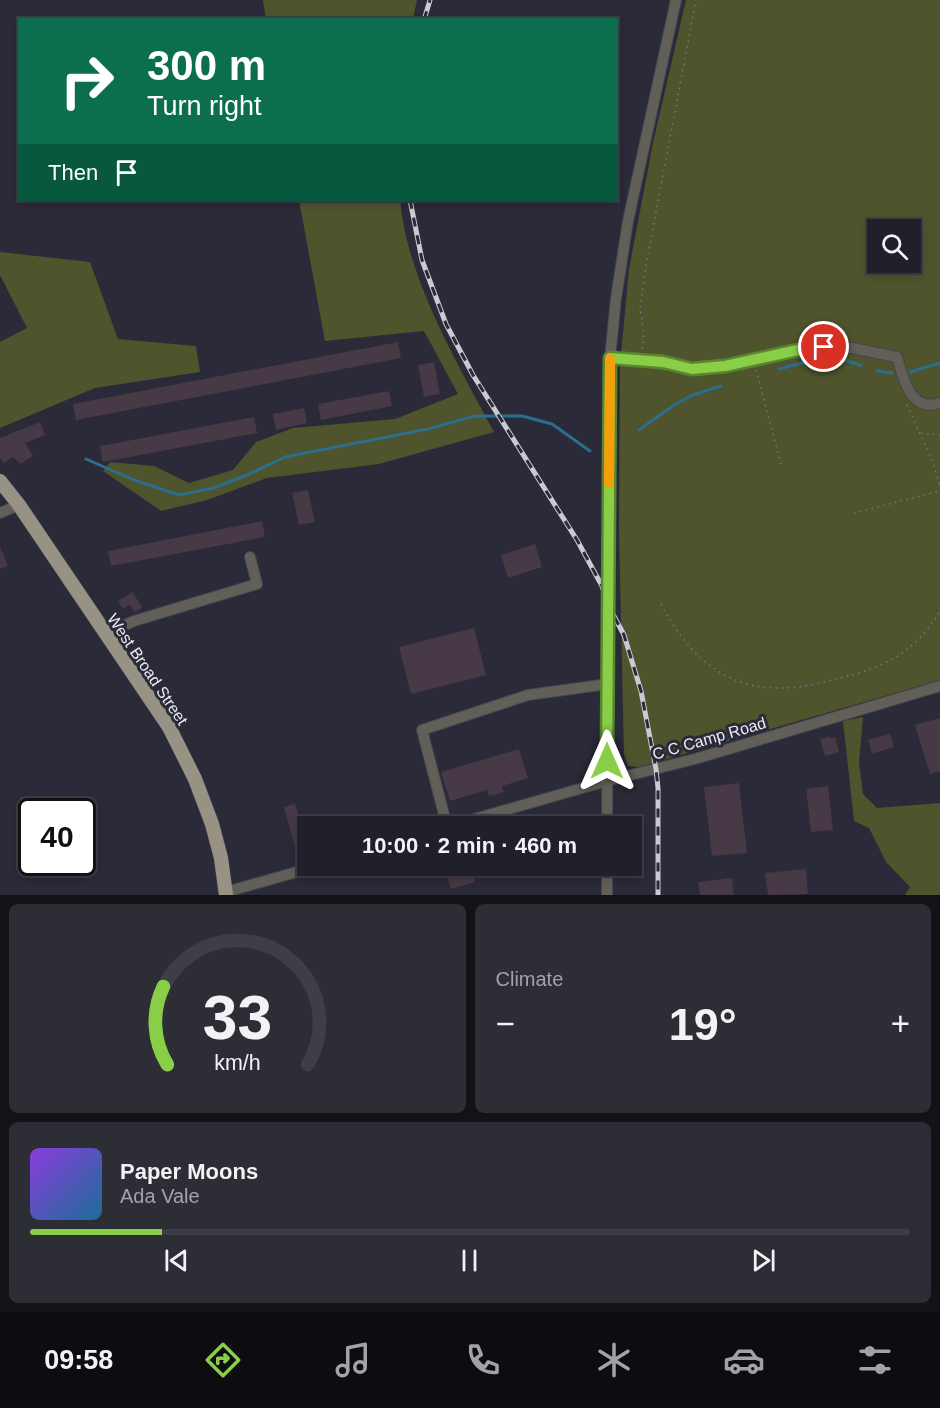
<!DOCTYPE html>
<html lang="en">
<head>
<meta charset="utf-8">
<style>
  body { margin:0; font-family:Arial,sans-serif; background:#2d2d36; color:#f1f3f6; height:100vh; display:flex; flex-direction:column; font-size:22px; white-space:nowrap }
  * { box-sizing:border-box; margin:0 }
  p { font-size:20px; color:#a2a3a8 }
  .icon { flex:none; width:33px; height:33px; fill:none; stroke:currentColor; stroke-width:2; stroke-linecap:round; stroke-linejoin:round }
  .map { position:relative; height:895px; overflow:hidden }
  .sheet { display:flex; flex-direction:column; gap:9px; padding:9px; background:#121217; flex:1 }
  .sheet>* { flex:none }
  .top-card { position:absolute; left:18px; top:18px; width:600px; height:183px; border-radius:0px; box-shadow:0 3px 9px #0003,0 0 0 2px #3d3e47; background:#0b6e4f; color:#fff; overflow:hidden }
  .buttons { position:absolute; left:867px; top:219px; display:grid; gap:12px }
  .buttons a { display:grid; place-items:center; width:54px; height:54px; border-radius:0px; background:#20202a; box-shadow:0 3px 9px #0003,0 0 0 2px #3d3e47; font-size:30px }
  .speed { position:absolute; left:18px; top:798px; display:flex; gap:12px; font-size:30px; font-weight:700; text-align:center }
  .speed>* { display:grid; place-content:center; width:78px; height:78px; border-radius:50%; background:#20202a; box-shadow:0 3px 9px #0003,0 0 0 2px #3d3e47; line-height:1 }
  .speed .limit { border:3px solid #111; border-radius:9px; background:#fff; color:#111 }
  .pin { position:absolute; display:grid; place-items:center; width:51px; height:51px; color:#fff; margin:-26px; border:3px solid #fff; border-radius:50%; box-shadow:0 2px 6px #0007 }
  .me { position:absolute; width:66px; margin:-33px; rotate:0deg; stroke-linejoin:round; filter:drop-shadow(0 0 4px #0008) }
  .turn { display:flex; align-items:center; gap:21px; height:126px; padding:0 30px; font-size:27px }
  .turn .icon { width:78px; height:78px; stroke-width:2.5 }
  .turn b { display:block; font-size:42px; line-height:51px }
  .then { display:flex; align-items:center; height:57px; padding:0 30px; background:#0003; gap:12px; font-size:22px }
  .big { font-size:45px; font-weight:800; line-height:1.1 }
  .sheet .tile { flex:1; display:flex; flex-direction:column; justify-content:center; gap:9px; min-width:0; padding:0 21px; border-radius:9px; background:#2d2d36 }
  .sheet .dial { align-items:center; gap:0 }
  .dial svg { height:156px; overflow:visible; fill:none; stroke:#3d3e47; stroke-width:7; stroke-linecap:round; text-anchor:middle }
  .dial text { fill:#f1f3f6; stroke:none }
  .song { display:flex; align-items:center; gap:18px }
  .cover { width:72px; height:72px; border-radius:9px; background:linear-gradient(135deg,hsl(270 70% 55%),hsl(200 70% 35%)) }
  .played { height:6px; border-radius:3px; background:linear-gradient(90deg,#8ace48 15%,#3d3e47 15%) }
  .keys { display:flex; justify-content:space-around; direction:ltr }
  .heat { display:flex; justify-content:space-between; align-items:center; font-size:33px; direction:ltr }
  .sheet .tiles { flex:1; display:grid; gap:9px; grid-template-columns:1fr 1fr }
  .tile:last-child { grid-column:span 2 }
  .trip { position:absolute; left:297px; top:816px; width:345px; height:60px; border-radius:0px; background:#20202a; box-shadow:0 3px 9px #0003,0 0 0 2px #3d3e47; font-weight:800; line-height:60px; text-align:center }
  .tabs { display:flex; height:96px; justify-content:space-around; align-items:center; background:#0d0d11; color:#a2a3a8 }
  .tabs .icon { width:42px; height:42px }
  .tabs .selected { color:#8ace48 }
  .tabs b { font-size:27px; color:#f1f3f6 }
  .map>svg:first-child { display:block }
  .green { fill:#4f542c; fill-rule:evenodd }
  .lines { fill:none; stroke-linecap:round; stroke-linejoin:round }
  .stream { stroke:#2b6e8d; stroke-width:3 }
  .building { fill:#473945 }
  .minor-casing { stroke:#454552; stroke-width:12 }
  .major-casing { stroke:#454552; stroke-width:15 }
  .path { stroke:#767682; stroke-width:1.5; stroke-dasharray:1.5 4.5; stroke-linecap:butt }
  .minor { stroke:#625f58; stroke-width:10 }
  .major { stroke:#979283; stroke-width:14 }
  .rail-casing { stroke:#cacad4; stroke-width:5 }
  .rail { stroke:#2a2a38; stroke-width:3; stroke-dasharray:9; stroke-linecap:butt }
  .route-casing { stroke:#5a862f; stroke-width:15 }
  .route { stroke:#8ace48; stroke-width:10 }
  .slow { stroke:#f59e0b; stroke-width:10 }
  .labels { text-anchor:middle; stroke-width:6; stroke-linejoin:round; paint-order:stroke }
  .street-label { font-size:16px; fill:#ebebf5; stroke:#2a2a38 }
</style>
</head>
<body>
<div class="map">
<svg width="940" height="895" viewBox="0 0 940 895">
  <rect width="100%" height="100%" fill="#2a2a38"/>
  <path class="green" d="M263,0H417L413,19L266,20Z
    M686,0H940V680L639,767L628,766L624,754L619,533L620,365L629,269L653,143ZM878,230H910V262H878Z
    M299,200H400C407,278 457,363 494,432L379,464L267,478L207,500L161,511L103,471L110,462L154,466L189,483L233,470L256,442L293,428L395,419L458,394L424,331L325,341Z
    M0,252L90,262L118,339L196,346L200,372L95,388L0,428V342L27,328L0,275Z
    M863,717L859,763L863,794L877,808L940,803V895H905L910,887L886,862L869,828L854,821L843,721Z"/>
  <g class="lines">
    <path class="stream" d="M779,369L798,364L841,359L861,365
      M877,371L892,373
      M910,372L940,363
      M639,430L674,405L693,395L721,386
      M86,459L134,480L179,495L213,488L245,476L285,457L428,429L475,416H522L552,424L590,451"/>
  </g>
  <path class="building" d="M398,342L401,358L76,420L73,404Z
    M434,362L440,394L424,397L418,365Z
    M389,391L392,406L321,420L318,404Z
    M304,408L307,423L276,430L273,414Z
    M254,417L257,433L103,462L100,446Z
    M40,422L45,435L25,443L33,456L21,464L13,457L4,463L0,458V438Z
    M308,490L315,522L299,525L292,493Z
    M262,521L265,537L111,566L108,551Z
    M535,544L542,567L508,578L501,555Z
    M0,547L8,566L0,569Z
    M133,592L142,608L134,612L130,604L123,609L118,601Z
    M474,628L486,675L411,694L399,647Z
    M940,718V771L930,774L915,725Z
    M890,734L894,747L872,754L868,740Z
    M830,736V739L835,737L839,752L825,756L820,739Z
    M519,749L528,778L502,786L504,792L489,796L487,790L450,801L441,772Z
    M739,783L747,853L712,856L704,787Z
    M828,786L833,830L811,832L806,789Z
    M295,804L307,844L295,847L284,807Z
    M444,866H495V867L473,874L475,882L451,889Z
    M806,869L808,894L768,895L765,873Z
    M732,878L734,895H700L698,882Z"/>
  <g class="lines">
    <g class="minor-casing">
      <path id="minor" d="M610,358L663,362L692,369L725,366L824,347L852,348L897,357C903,378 910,413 940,403
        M0,513L19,505
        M105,634L134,621L257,584L250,557
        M447,826L422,730L528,695L608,684
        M450,826L607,781L695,759L940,686
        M607,826L610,358L616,298L628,221L676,0
        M607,866V895
        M226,892L318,866"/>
    </g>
    <g class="major-casing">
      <path id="major" d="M0,481L19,505L169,727L195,779L212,824L221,858L226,895"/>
    </g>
    <path class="path" d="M642,349L644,334L640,308L646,265L696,0
      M756,370L781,464
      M907,405L933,462L940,487
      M921,433L940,435
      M854,513L940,491
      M661,604C685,650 721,688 777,688C798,689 820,683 840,678C885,668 916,651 940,611"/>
    <use href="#minor" class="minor"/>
    <use href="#major" class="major"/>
    <g class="rail-casing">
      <path id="rail" d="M424,20L430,0
        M410,200L422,260L446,324L473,375L577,540L602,586L608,605L624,635L641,691L656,769L658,788V895"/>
    </g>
    <use href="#rail" class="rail"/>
  </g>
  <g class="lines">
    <g class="route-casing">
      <path id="route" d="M607,761L610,358L663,362L692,369L725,366L798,350L824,347"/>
    </g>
    <use href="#route" class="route"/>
    <path class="slow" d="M609,483L610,359"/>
  </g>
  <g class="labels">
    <g class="street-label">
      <text transform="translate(148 669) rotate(56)" y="6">West Broad Street</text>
      <text transform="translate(709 738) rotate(-16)" y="6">C C Camp Road</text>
    </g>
  </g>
</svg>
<div class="buttons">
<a><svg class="icon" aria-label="search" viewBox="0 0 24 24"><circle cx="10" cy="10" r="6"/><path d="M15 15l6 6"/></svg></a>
</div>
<div class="speed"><div class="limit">40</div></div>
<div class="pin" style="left:824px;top:347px;background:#d93025"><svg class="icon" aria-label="arrive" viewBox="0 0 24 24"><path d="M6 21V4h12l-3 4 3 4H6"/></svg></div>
<svg class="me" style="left:607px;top:761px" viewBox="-20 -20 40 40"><path d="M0-17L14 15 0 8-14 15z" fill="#8ace48" stroke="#fff" stroke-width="4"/></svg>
<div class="trip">10:00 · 2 min · 460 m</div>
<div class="top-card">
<div class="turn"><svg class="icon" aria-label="right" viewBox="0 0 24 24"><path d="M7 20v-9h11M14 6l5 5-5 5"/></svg><div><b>300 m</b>Turn right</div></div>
<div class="then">Then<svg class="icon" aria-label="arrive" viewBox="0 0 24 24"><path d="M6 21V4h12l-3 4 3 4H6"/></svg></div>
</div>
</div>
<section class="sheet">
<div class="tiles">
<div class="tile dial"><svg viewBox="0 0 100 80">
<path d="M14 69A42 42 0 1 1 86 69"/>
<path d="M14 69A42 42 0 0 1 12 29" stroke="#8ace48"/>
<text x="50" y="56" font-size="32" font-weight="700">33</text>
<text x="50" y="72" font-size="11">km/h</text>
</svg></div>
<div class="tile"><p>Climate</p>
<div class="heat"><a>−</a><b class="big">19°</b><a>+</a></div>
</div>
<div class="tile">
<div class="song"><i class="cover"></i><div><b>Paper Moons</b><p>Ada Vale</p></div></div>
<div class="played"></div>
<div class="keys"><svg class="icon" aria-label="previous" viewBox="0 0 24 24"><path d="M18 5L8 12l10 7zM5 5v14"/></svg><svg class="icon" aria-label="pause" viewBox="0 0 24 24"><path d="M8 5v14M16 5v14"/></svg><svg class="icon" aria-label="next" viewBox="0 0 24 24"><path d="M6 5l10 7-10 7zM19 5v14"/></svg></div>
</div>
</div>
</section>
<nav class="tabs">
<b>09:58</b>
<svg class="icon selected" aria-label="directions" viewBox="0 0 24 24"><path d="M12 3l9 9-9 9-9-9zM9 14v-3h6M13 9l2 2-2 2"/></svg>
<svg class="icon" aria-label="music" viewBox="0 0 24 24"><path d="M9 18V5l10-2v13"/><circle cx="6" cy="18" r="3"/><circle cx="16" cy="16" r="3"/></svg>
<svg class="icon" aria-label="phone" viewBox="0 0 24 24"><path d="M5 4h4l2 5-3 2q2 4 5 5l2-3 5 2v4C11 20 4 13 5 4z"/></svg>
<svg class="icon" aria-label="climate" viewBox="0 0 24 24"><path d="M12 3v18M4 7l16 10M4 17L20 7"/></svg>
<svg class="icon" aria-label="car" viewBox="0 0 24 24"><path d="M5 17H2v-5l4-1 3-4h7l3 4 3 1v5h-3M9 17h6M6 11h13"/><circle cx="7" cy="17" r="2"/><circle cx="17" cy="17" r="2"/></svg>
<svg class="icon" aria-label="filters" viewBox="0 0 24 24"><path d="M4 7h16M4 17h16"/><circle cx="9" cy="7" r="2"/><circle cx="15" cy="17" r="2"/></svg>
</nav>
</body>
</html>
